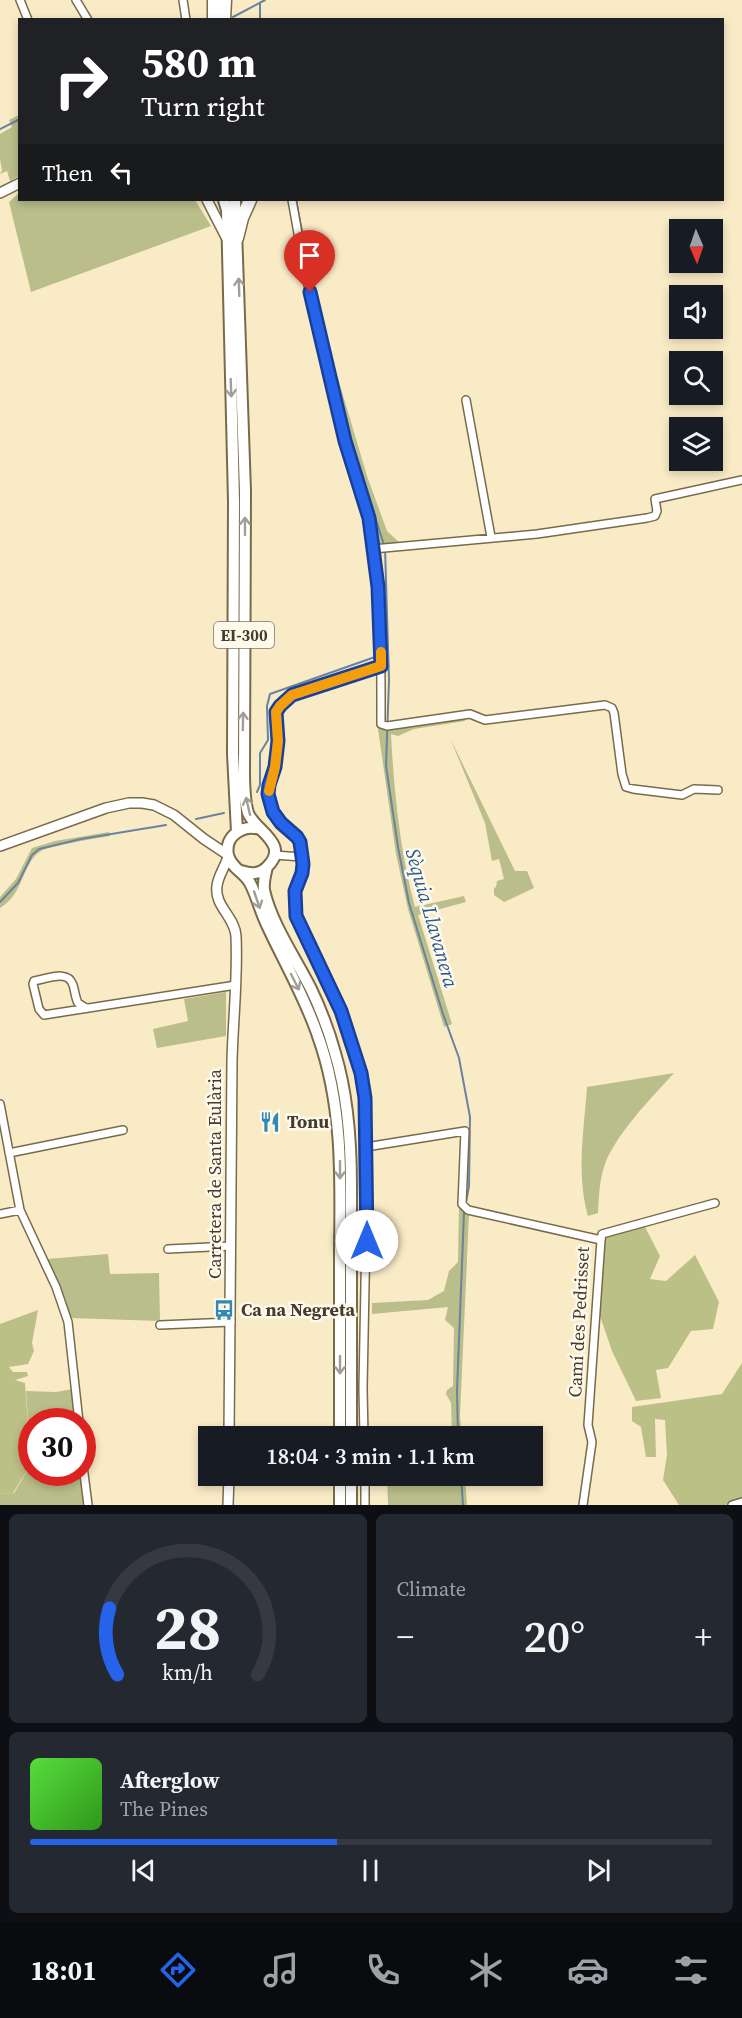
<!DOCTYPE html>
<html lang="en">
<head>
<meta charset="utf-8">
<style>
  body { margin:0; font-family:"Source Serif 4",serif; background:#242831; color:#f1f3f6; height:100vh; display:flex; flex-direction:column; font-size:22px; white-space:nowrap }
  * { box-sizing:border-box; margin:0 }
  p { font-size:20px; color:#9ea1a6 }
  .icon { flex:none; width:33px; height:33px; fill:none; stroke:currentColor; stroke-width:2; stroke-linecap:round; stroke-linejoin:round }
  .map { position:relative; height:1505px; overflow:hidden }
  .side { display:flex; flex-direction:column; gap:9px; padding:9px; background:#0d0f14; flex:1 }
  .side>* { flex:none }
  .banner { position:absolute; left:18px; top:18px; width:706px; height:183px; border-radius:0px; box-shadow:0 3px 9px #0003; background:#202124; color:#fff; overflow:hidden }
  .needle { width:39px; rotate:178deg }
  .tools { position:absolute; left:669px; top:219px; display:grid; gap:12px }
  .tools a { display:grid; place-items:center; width:54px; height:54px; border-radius:0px; background:#171b24; box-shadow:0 3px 9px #0003; font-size:30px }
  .speed { position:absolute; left:18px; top:1408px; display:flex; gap:12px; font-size:30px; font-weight:700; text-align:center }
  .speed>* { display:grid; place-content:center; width:78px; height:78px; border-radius:50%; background:#171b24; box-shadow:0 3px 9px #0003; line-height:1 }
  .speed .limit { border:9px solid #d22; background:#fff; color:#111 }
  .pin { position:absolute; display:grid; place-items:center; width:51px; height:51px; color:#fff; margin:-62px -26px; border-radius:50% 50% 50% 0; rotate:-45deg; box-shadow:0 0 6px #0007 }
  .pin .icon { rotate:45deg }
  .me { position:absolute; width:66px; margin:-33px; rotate:0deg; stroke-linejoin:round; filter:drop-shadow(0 0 4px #0008) }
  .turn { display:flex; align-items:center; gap:21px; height:126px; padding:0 24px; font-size:27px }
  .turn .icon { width:78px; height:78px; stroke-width:2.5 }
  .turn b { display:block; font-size:42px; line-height:51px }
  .then { display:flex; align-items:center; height:57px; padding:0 24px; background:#0003; gap:12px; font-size:22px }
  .big { font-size:45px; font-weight:600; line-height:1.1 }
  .side .widget { flex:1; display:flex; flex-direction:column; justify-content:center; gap:9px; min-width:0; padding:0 21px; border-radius:9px; background:#242831 }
  .side .dial { align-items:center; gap:0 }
  .dial svg { height:156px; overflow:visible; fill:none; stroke:#363941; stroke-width:7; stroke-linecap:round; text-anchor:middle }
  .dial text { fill:#f1f3f6; stroke:none }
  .song { display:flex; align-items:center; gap:18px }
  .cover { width:72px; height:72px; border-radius:9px; background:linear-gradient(135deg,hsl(110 70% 55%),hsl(110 70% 35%)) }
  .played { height:6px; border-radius:3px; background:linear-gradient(90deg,#2563eb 45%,#363941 45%) }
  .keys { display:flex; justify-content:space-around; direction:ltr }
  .heat { display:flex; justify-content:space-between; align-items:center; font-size:33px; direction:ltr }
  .side .tiles { flex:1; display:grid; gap:9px; grid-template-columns:1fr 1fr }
  .widget:last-child { grid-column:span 2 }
  .trip { position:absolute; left:198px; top:1426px; width:345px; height:60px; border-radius:0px; background:#171b24; box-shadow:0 3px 9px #0003; font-weight:600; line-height:60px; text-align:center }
  .tabs { display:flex; height:96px; justify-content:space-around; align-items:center; background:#090b0e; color:#9ea1a6 }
  .tabs .icon { width:42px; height:42px }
  .tabs .active { color:#2563eb }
  .tabs b { font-size:27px; color:#f1f3f6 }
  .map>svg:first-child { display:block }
  .green { fill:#b9be8a }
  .forest { fill:#bbc086 }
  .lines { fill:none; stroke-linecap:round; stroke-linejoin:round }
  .stream { stroke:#6a839e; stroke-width:2 }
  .street-casing { stroke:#786b4b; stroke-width:10 }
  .secondary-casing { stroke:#786b4b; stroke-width:12 }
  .primary-casing { stroke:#786b4b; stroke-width:14 }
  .highway-casing { stroke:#786b4b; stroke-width:15 }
  .street { stroke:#fff; stroke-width:7 }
  .secondary { stroke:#fff; stroke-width:9 }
  .primary { stroke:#fff; stroke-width:10 }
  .highway { stroke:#fff; stroke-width:12 }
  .oneway { stroke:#a09e96 }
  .route-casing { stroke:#184099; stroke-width:15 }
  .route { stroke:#2563eb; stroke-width:10 }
  .slow { stroke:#f59e0b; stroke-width:10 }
  .labels { text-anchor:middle; stroke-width:5; stroke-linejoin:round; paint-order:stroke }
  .shield { fill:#fff9eb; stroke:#7a7566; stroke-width:1.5 }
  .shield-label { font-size:16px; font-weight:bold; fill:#413c2d }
  .poi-label { font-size:18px; font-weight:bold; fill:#413c2d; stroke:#fff9eb; text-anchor:start }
  .street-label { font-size:18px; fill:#413c2d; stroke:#fff9eb }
  .water-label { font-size:20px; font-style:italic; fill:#245991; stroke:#fff9eb }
</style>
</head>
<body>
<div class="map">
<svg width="742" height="1505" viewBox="0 0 742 1505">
  <rect width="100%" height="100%" fill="#faebc7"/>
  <path class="green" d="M19,115V176L10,181L7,171L0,174L2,170L0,159V134L12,127L9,120Z
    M19,193L20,200H195L211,226L31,292L9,202Z
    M294,200H297L308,257L335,368L367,476L387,531L401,544L375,547C346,431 316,317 294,200Z
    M465,717V721L414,729L398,736L391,734C394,792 400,852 415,907L464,896L466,902L418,915L452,1024L444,1027L408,909L396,854L377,722L384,730Z
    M450,738L515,871H527L534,888L504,902L494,895V888L496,887L497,881L504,879L499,859L492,861L485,823Z
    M109,832L110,836C98,838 49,846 41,851C21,864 25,893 0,908V897L16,879L32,848L55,841Z
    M226,992V1036L157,1048L153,1029L188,1021L184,999Z
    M674,1073C653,1096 613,1137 604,1167C599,1182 599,1198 598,1213L588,1216C576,1174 584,1130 587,1087Z
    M459,1206L469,1214L460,1416L462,1437H452L451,1403L446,1394L447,1390L453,1386L454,1328L445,1320L448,1307L372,1314V1303L428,1300L444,1291L449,1271L458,1262Z
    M108,1254L110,1274L159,1273L160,1321L70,1318L62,1295L47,1259Z
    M73,1389L76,1422H32V1473H82L85,1505H0V1494L14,1493L31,1464L26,1391L56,1392Z
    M387,1476H465L467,1505H388Z"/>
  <path class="forest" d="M644,1225L660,1256L650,1279L666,1281L695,1255L719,1302L713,1329L691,1331L668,1368L656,1370L661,1398L636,1401L612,1351L599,1313L604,1236Z
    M38,1310L32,1343L34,1351L28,1364L9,1367L13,1372H27L28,1376L15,1380L25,1383L31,1464L13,1493L0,1494V1324Z
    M742,1363V1500L725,1505H679L663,1480L667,1455L665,1420L655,1419L656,1457H646L641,1427L632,1421V1407L722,1394Z"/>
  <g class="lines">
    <path class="stream" d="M260,4V20
      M233,17L265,0
      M0,129L20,119
      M296,200L311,281L354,451L385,548L389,680L386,766L398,847L409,903L443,1014L459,1058L470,1117L469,1186L464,1213L457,1391L458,1437
      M257,792L260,785V753L268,740L267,706L270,694L375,657
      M196,819L224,813
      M0,902L18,883L32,855L39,849L81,839L166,825
      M461,1476L463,1505"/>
    <g class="street-casing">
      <path id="street" d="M20,0L28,20
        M76,0L88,20
        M183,0L186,20
        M292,200C306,280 323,361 345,440C353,466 364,492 369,519C382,586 381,656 381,724L387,726L470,714L485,720L605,705L612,708L614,713L622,774L626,787L633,789L682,795L694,789L718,790
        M466,400L491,537
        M373,549L537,534L647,518L655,516L657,511L655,499L742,480
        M274,855L302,857
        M86,1008L78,1003C75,997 75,991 73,985C68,969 47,979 34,981L33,984L39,1009L44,1015L236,985
        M0,1104L20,1210L56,1287L68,1322L79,1422
        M366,1147L465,1131L462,1204L468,1210L601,1240L588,1425L592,1442L583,1505
        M9,1153L123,1130
        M0,1214L20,1210
        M601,1240L602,1234L715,1203
        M168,1249L231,1246
        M160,1325L231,1322
        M364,1437L363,1388L367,1181L365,1098L356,1055L341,1011L296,916L295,891L302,873L303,864L300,842L297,837L281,823L273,812L268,794L275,767L278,741L276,713L281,706L292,695L381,666
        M82,1458L88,1505
        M365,1476V1505
        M732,1505L742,1502"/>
    </g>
    <g class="secondary-casing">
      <path id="secondary" d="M0,193L20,183
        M207,200L226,237
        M0,846L106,808L129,803H142L154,805L174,815L204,839L228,855
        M228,857C225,867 218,876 217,886C214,906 235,917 236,936C238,978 233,1019 232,1061L229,1437
        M228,1505L229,1476"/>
    </g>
    <g class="primary-casing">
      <path id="primary" d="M224,200L227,210L234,501L233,754L237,832
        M235,200L245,491L244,771C244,784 244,800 248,813C255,831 291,844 267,867C259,875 251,874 241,871
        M260,829C243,824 224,836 228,855C231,868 244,872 250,883C257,896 260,911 267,925C284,962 305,997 318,1036C343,1105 341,1178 340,1251C340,1313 340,1375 340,1437
        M267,867C265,875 263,882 264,890C271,923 296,959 311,989C321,1010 329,1031 335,1053C348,1096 351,1140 351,1185V1437
        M351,1476V1505
        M340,1505V1476"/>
    </g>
    <g class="highway-casing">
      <path id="highway" d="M214,20V0
        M224,20L225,0
        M237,238L242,218L250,200"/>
    </g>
    <use href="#street" class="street"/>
    <use href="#secondary" class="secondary"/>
    <use href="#primary" class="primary"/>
    <use href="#highway" class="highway"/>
  </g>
  <defs><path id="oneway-shaft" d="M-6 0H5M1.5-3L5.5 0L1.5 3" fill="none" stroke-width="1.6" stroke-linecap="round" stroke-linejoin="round" transform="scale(1.5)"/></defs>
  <g class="oneway">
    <use href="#oneway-shaft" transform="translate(239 287) rotate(-92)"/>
    <use href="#oneway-shaft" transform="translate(231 388) rotate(88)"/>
    <use href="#oneway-shaft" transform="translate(245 526) rotate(-90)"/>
    <use href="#oneway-shaft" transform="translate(243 721) rotate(-89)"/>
    <use href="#oneway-shaft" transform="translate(248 806) rotate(-103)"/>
    <use href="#oneway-shaft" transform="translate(257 900) rotate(71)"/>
    <use href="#oneway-shaft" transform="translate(295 982) rotate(63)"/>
    <use href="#oneway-shaft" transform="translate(340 1170) rotate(90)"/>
    <use href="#oneway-shaft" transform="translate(340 1365) rotate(90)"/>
  </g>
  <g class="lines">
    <g class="route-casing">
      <path id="route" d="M310,292L345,441L369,518L378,587L381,666L292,695L280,706L276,712L278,741L275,767L269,785L268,794L273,812L281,823L297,837L300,842L303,864L302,873L295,891L296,916L341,1011L361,1073L365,1098L367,1241"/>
    </g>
    <use href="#route" class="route"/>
    <path class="slow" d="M269,791L275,767L278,741L276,712L280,706L292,695L381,666V652"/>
  </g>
  <defs>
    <g id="restaurant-bare" transform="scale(1.62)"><path d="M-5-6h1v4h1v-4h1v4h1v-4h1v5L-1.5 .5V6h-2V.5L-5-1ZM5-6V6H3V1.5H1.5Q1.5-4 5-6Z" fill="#308ab7" stroke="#fff9eb" stroke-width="2.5" paint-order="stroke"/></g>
    <g id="bus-bare" transform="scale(1.62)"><path d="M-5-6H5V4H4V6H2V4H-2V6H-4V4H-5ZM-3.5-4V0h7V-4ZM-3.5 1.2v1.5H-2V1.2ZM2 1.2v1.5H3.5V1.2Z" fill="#308ab7" stroke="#fff9eb" stroke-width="2.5" paint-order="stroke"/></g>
  </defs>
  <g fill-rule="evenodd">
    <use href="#restaurant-bare" x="270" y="1122"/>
    <use href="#bus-bare" x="224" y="1310"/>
  </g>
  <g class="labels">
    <rect class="shield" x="214" y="622" width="60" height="26" rx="4.5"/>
    <g class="shield-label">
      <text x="244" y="641">EI-300</text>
    </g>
    <g class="poi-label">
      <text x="287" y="1128">Tonu</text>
      <text x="241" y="1316">Ca na Negreta</text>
    </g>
    <g class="street-label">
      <text transform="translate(215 1174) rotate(-90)" y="6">Carretera de Santa Eulària</text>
      <text transform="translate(579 1322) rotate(-87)" y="6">Camí des Pedrisset</text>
    </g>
    <g class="water-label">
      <text transform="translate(432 918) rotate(74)" y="7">Sèquia Llavanera</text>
    </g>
  </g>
</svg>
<div class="tools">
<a><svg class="needle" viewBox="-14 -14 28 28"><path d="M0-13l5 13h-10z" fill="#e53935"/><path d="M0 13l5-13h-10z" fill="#9ea1a6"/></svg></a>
<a><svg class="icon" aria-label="sound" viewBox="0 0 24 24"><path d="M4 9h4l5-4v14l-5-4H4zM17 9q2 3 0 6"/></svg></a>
<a><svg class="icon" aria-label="search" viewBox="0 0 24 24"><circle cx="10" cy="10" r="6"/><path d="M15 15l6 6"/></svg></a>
<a><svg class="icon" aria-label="layers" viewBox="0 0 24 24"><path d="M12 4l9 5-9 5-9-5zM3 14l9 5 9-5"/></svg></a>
</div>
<div class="speed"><div class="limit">30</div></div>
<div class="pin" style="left:310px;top:292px;background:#d93025"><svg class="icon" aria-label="arrive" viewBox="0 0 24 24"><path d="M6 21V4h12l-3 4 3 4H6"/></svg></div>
<svg class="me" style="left:367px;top:1241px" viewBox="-20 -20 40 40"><circle r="19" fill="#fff"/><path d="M0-13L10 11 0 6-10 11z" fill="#2563eb"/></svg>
<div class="trip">18:04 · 3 min · 1.1 km</div>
<div class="banner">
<div class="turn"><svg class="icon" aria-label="right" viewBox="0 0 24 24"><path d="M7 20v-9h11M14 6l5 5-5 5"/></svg><div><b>580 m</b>Turn right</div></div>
<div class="then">Then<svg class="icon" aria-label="left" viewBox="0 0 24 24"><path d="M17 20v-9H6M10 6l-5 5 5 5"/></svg></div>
</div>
</div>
<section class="side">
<div class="tiles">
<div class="widget dial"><svg viewBox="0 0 100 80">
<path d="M14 69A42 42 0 1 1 86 69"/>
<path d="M14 69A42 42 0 0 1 10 35" stroke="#2563eb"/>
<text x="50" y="56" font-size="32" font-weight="700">28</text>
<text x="50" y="72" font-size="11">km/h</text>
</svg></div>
<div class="widget"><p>Climate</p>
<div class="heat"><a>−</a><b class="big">20°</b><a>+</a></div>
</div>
<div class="widget">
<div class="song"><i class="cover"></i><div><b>Afterglow</b><p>The Pines</p></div></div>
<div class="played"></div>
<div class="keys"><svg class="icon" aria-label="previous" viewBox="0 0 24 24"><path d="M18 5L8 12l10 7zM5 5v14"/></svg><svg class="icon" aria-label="pause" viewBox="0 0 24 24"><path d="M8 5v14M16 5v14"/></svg><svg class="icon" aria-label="next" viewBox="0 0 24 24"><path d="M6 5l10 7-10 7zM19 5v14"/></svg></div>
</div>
</div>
</section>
<nav class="tabs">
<b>18:01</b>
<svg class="icon active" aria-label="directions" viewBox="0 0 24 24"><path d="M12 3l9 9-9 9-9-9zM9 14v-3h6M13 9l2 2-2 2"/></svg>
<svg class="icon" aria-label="music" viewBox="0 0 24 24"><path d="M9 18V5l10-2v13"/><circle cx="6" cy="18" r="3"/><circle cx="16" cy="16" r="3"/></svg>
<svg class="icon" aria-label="phone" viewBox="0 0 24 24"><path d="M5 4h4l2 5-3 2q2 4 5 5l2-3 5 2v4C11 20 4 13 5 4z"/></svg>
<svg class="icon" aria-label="climate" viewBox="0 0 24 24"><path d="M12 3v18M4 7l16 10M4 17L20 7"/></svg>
<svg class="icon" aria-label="car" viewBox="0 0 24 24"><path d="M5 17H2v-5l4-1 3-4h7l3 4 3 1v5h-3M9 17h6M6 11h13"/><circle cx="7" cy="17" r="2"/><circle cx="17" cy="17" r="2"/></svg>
<svg class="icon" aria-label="filters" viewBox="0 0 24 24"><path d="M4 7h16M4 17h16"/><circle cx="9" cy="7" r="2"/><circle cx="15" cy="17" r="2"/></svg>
</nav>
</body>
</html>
